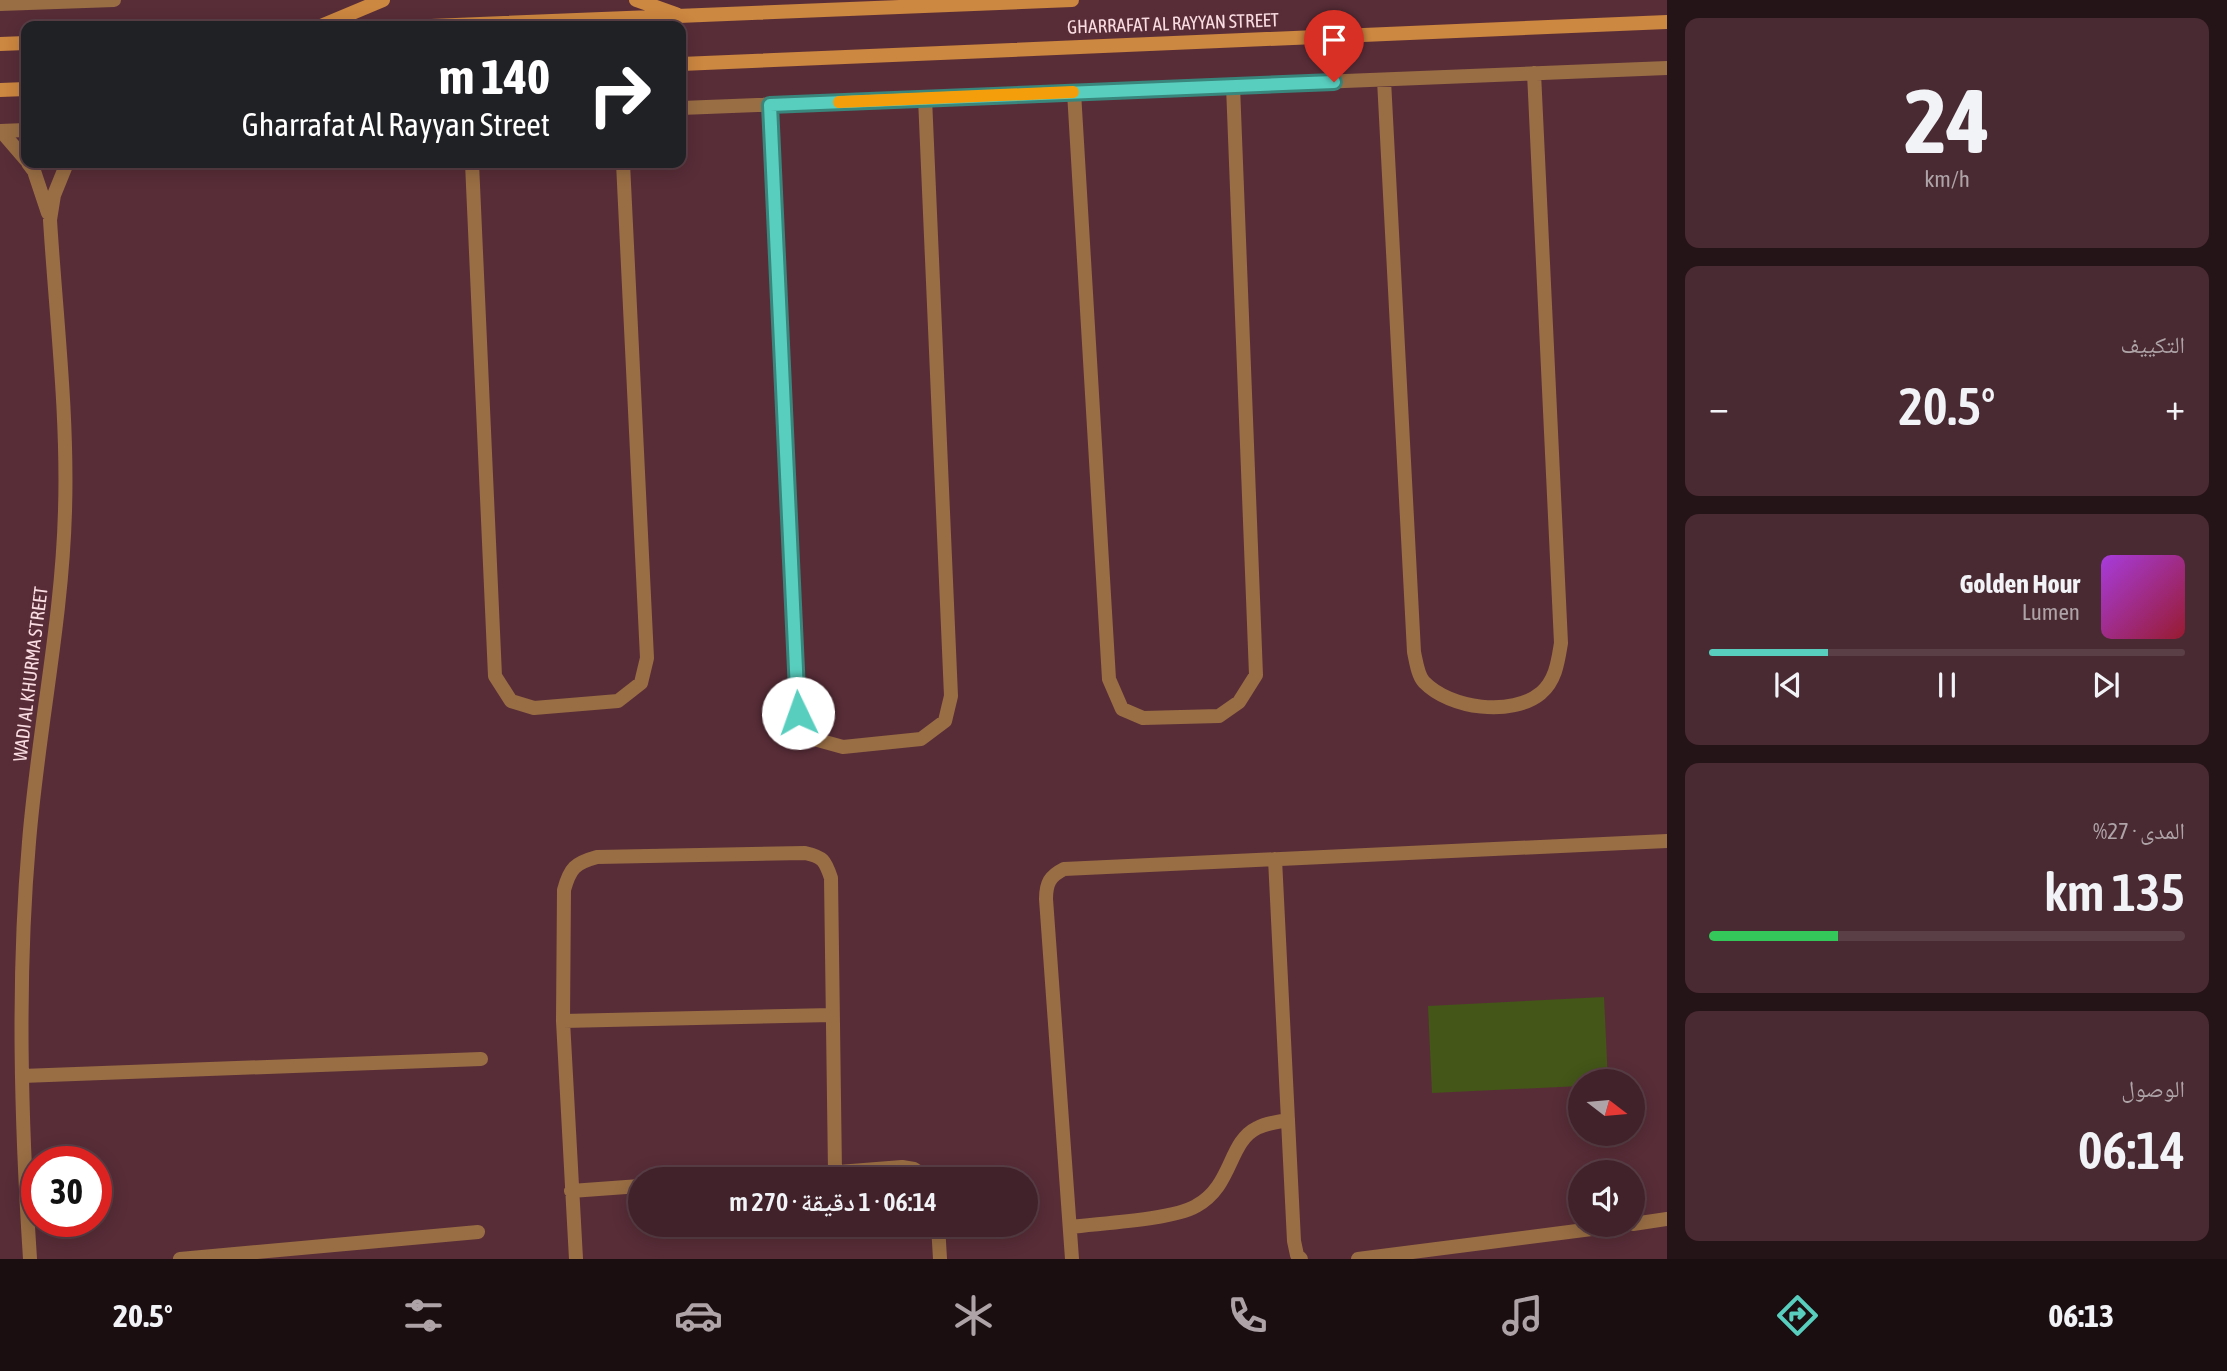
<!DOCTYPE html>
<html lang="ar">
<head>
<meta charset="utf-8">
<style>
  body { margin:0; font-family:"Asap Condensed","Noto Naskh Arabic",sans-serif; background:#492a32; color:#f1f3f6; direction:rtl; height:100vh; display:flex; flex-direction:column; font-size:26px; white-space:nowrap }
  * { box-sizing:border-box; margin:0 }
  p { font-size:23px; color:#aea4a8 }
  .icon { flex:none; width:38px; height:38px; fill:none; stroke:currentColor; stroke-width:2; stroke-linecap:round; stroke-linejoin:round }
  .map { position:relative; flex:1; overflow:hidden; direction:ltr }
  .sheet { display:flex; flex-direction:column; gap:18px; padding:18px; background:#241317; width:560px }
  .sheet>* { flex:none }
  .top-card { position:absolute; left:21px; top:21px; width:665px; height:147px; border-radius:14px; box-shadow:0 4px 18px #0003,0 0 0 2px #5a3f47; direction:rtl; background:#202124; color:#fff; overflow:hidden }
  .needle { width:46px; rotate:106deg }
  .fabs { position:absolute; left:1568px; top:1069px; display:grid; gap:14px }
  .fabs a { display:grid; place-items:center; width:77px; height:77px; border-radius:50%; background:#42222a; box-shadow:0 4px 18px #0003,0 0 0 2px #5a3f47; font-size:35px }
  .speed { position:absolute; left:21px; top:1146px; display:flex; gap:14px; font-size:35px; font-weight:700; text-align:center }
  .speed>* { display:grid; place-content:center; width:91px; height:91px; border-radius:50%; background:#42222a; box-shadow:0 4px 18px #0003,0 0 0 2px #5a3f47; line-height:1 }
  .speed .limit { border:10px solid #d22; background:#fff; color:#111 }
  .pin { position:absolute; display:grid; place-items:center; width:60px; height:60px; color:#fff; margin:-72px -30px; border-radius:50% 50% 50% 0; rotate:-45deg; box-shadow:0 0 7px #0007 }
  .pin .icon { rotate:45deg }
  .me { position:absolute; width:77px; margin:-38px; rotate:357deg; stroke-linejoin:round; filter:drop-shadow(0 0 5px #0008) }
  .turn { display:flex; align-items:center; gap:24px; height:147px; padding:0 21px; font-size:32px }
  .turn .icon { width:91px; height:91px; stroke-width:2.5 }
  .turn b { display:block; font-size:49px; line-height:60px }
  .big { font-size:52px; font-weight:600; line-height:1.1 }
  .sheet .card { flex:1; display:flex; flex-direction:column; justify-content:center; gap:10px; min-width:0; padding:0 24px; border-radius:14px; background:#492a32 }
  .sheet .dial { align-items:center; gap:0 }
  .dial b { font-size:91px; line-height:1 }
  .song { display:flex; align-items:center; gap:21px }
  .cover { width:84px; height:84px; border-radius:10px; background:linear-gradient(135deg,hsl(280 70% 55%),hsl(350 70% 35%)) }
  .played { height:7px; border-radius:4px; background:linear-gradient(90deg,#58cebf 25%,#5a3f47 25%) }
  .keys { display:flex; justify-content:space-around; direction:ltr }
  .heat { display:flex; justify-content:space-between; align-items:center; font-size:38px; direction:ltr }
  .charge { height:10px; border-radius:5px; background:linear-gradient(90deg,#34c759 27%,#5a3f47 0) }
  .trip { position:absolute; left:628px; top:1167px; width:410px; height:70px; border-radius:35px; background:#42222a; box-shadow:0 4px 18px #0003,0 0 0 2px #5a3f47; font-weight:600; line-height:70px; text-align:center; direction:rtl }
  .tab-bar { display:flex; height:112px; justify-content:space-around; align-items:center; background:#1a0e11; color:#aea4a8 }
  .tab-bar .icon { width:49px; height:49px }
  .tab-bar .on { color:#58cebf }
  .tab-bar b { font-size:32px; color:#f1f3f6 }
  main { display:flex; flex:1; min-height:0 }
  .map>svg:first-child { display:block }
  .green { fill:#445618 }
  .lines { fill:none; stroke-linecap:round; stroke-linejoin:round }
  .street { stroke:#996e44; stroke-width:14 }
  .secondary { stroke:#cc8740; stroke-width:14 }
  .route-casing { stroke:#39867c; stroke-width:18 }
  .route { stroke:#58cebf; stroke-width:12 }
  .slow { stroke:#f59e0b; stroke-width:12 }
  .labels { text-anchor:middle; stroke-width:7; stroke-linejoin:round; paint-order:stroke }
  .street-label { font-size:19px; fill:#f9dce2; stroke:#582d38 }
</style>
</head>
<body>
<main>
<section class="sheet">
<div class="card dial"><b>24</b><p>km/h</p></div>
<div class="card"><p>التكييف</p>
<div class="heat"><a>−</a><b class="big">20.5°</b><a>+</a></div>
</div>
<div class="card">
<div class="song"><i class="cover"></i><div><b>Golden Hour</b><p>Lumen</p></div></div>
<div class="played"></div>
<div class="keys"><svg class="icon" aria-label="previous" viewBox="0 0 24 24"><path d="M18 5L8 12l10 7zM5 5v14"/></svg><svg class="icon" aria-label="pause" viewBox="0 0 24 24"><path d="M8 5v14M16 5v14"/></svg><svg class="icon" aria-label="next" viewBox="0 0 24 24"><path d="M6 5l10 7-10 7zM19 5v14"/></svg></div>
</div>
<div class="card"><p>المدى · 27%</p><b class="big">135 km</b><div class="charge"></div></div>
<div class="card"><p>الوصول</p><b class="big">06:14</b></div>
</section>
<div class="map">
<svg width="1667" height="1259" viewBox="0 0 1667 1259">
  <rect width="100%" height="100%" fill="#582d38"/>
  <path class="green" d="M1604,997L1608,1081L1580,1082V1086L1432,1093L1428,1006Z"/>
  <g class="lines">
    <path class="street" d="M0,4L114,0
      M1384,80L1414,652C1416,661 1418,676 1424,682C1450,709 1512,717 1541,693C1556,680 1558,661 1561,643L1534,73
      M1074,92L1109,679L1122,709L1143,718L1219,716L1239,702L1256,675L1233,86
      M770,105L798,713L814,739L843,747L921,739L945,721L951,696L925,98
      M681,108L1667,68
      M0,131L26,130
      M1,131L26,160
      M28,163L34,171L48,213
      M472,163L495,676L511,701L534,708L618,701L641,683L647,658L623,163
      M1275,859L1294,1241L1297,1255L1301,1259
      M563,1021L832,1015
      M22,1076L481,1059
      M735,1180L902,1167L914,1169L930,1180
      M571,1191L640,1186
      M1633,1224L1667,1219
      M938,1225L940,1259
      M1070,1227C1101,1223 1172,1220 1196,1206C1233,1186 1228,1142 1257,1128C1266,1123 1278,1122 1288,1120
      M30,1259C21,1120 17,980 29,842C38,731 62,622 65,511C68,414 56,316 50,220L54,195L67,163
      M180,1259L478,1232
      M576,1259L563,1021L564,890C570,868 575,863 597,857L805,853C823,857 825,860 831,878L835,1172
      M1072,1259L1046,899C1046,883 1050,876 1064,869L1667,841
      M1358,1259L1623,1225"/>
    <path class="secondary" d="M636,0L676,14
      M321,26L383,0
      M431,26L1072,0
      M0,44L26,43
      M681,64L1667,22
      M0,90L26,89"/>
  </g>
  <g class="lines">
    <g class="route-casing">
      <path id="route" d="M798,713L770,105L1334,82"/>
    </g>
    <use href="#route" class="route"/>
    <path class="slow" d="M839,102L1073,92"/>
  </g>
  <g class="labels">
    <g class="street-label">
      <text transform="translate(1173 23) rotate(-2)" y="7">GHARRAFAT AL RAYYAN STREET</text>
      <text transform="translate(30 674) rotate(-83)" y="7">WADI AL KHURMA STREET</text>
    </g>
  </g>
</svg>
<div class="fabs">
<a><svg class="needle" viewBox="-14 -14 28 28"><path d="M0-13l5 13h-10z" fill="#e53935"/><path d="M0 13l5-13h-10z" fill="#aea4a8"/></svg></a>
<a><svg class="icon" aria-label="sound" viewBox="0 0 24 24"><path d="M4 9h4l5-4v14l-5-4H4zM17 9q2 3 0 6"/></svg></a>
</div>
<div class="speed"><div class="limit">30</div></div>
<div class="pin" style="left:1334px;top:82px;background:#d93025"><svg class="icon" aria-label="arrive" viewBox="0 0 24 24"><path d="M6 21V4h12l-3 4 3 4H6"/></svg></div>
<svg class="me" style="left:798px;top:713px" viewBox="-20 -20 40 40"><circle r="19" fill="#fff"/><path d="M0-13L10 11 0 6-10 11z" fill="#58cebf"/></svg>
<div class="trip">06:14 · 1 دقيقة · 270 m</div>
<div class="top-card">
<div class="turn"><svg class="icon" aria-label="right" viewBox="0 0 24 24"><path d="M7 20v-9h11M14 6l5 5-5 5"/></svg><div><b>140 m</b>Gharrafat Al Rayyan Street</div></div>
</div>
</div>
</main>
<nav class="tab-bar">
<b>06:13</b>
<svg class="icon on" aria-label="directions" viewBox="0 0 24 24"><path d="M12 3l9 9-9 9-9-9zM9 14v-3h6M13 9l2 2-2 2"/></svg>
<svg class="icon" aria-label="music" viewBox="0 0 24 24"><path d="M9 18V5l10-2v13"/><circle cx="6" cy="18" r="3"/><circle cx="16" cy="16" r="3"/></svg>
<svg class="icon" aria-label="phone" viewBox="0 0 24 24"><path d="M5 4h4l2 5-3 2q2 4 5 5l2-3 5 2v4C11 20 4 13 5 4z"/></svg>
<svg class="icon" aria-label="climate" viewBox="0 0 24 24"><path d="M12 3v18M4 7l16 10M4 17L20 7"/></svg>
<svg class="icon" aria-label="car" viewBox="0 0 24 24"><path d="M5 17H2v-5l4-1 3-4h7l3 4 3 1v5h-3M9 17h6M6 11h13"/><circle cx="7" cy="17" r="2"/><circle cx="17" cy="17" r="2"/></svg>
<svg class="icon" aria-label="filters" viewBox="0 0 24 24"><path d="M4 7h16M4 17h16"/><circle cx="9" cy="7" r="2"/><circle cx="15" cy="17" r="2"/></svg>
<b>20.5°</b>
</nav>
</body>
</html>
